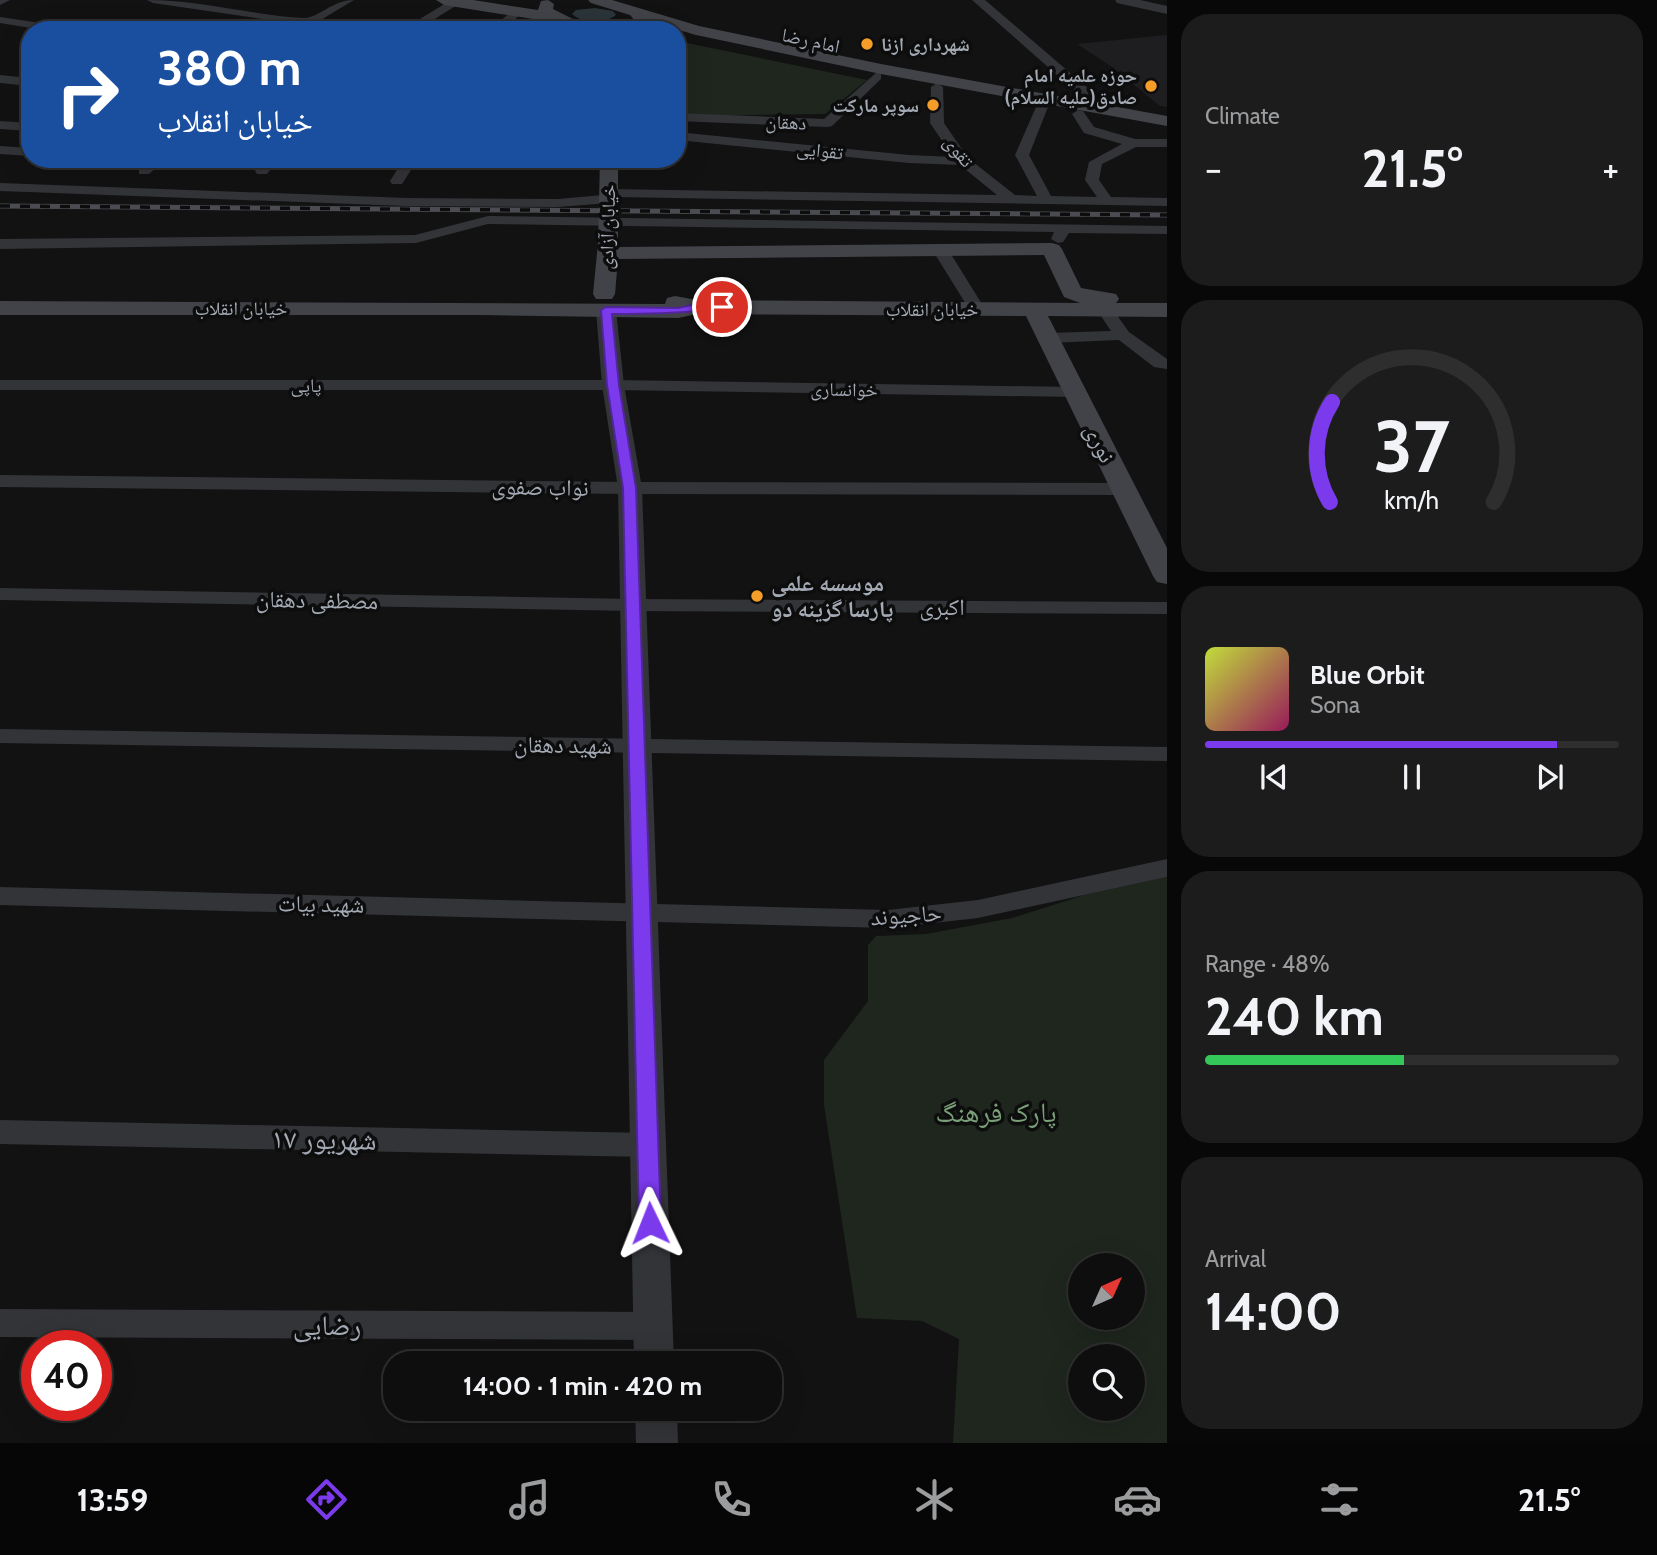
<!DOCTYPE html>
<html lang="en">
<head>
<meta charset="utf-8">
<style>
  body { margin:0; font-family:Cabin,"Noto Naskh Arabic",sans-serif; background:#1c1c1c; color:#f1f3f6; height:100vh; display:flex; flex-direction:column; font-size:26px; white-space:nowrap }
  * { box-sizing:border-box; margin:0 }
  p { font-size:23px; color:#9b9c9e }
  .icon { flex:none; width:38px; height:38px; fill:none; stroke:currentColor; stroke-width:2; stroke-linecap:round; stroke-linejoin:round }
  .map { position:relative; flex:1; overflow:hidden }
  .panel { display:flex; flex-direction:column; gap:14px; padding:14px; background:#080808; width:490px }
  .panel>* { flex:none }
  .hud { position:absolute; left:21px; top:21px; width:665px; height:147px; border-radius:28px; box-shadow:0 7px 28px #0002,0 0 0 2px #2e2e2e; background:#1a4fa0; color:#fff; overflow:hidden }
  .needle { width:46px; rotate:45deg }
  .tools { position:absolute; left:1068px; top:1253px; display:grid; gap:14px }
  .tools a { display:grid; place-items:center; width:77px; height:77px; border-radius:50%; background:#0e0e0e; box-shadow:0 7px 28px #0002,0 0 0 2px #2e2e2e; font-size:35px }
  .speed { position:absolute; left:21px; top:1330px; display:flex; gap:14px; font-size:35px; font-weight:700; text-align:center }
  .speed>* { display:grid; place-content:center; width:91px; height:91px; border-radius:50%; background:#0e0e0e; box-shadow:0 7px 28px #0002,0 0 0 2px #2e2e2e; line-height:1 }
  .speed .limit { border:10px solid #d22; background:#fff; color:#111 }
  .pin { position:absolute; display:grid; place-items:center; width:60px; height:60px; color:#fff; margin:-30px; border:4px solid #fff; border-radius:50%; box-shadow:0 2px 7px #0007 }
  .me { position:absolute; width:77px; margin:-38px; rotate:358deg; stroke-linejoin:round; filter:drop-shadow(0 0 5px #0008) }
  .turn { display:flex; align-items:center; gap:24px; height:147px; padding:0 21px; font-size:32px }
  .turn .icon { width:91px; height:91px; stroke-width:2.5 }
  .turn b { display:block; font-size:49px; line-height:60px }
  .big { font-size:52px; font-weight:700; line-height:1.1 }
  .panel .tile { flex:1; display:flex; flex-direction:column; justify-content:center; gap:10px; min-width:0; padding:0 24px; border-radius:28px; background:#1c1c1c }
  .panel .dial { align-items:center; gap:0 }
  .dial svg { height:182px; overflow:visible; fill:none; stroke:#2e2e2e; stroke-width:7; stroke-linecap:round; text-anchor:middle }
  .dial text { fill:#f1f3f6; stroke:none }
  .song { display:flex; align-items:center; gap:21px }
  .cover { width:84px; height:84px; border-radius:10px; background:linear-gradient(135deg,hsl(70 70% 55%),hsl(330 70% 35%)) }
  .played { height:7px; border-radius:4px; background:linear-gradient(90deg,#7c3aed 85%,#2e2e2e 85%) }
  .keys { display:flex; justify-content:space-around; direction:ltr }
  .heat { display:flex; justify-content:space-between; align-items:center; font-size:38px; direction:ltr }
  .charge { height:10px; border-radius:5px; background:linear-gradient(90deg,#34c759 48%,#2e2e2e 0) }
  .trip { position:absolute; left:383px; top:1351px; width:399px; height:70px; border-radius:28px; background:#0e0e0e; box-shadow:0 7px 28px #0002,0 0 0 2px #2e2e2e; font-weight:700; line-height:70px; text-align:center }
  .tabs { display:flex; height:112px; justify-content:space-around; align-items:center; background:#060606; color:#9b9c9e }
  .tabs .icon { width:49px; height:49px }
  .tabs .on { color:#7c3aed }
  .tabs b { font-size:32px; color:#f1f3f6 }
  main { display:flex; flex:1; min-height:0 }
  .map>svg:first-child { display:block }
  .built { fill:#1e1e20 }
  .green { fill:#1e261e; fill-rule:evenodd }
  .water { fill:#2a3439 }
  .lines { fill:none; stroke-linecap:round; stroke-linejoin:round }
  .minor { fill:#333438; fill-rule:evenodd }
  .tertiary { fill:#333438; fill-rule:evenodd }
  .secondary { fill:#414348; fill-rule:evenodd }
  .rail-casing { stroke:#4a4c51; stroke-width:5 }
  .rail { stroke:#0d0d0e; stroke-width:3.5; stroke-dasharray:10; stroke-linecap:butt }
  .route { fill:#7c3aed; stroke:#51269a; stroke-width:2 }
  .poi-dot { fill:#f49d29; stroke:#0d0d0e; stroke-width:2.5 }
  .labels { text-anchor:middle; stroke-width:7; stroke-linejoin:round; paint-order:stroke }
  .far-street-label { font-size:19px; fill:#a3aab4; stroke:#0d0d0e }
  .far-poi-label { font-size:19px; font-weight:bold; fill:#a3aab4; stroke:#0d0d0e; text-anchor:end }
  .street-label { font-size:23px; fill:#a3aab4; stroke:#0d0d0e }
  .poi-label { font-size:23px; font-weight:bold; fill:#a3aab4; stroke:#0d0d0e; text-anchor:start }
  .near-park-label { font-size:28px; fill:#7aa079; stroke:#0d0d0e }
  .near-street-label { font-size:28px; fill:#a3aab4; stroke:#0d0d0e }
</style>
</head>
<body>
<main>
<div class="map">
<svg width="1167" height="1443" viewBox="0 0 1167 1443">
  <rect width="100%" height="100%" fill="#121213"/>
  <path class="built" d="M1167,35V107L1160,106L1112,67L1077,44Z"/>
  <path class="green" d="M677,41L867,80L825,114L677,116Z
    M1167,877V1443H953L959,1339L922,1321L857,1318L824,1105V1060L868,1001V945L876,936L926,934L1012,918L1088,894ZM1080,1265H1132V1318H1080ZM1080,1356H1132V1409H1080Z"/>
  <path class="water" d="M595,8L613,11L616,15C604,24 583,24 572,14L576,10Z"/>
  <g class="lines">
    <path class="minor" d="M0,0H10L0,5Z
      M147,0C200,0 251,15 304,18C319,18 332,0 354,0L304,30H294L298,24L153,3Z
      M451,0L462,2L417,30H402Z
      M972,0H985L1110,107V113H1100Z
      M515,9L525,11L502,30H489Z
      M0,17L68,27L74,30H43L0,23Z
      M877,72L881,73V79L832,126L827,127L677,121V113L824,119Z
      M0,75L30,78V86L0,83Z
      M937,83L943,87L944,123L968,158L1015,195L1037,196L1015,155L1036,107L1042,103L1048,107L1029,155L1051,196L1097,197L1085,180L1089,162L1122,144L1084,133L1072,114L1078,110L1083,111L1094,127L1135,139H1167V147H1136L1102,164L1099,180L1111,197L1167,198V206L615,197L614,202L609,203L558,207L407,206L0,191V183L407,198L558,199L603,195L604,190L609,189L997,195L960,165L909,163L677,140V132L909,155L953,157L930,123L931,87Z
      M0,121L30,123V131L0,129Z
      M0,146L30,148V156L0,154Z
      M50,159H68L53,169H43V163Z
      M150,159H166L149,174H139V168Z
      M264,159H278L267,174H257L255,171Z
      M404,159H418L402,184H392L390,181Z
      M488,216L1167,226V234L1069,233L1063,242L1058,243L1051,239L1054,232L488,224L416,243L0,249V239L415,235Z
      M941,246L949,251L985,309L983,312L977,314L969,309L933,251Z
      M1105,305L1111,307L1129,332L1167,359V369L1154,367L1119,340L1048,343L1040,338L1048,333L1111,331L1097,310Z
      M0,380H613L1074,387L1083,392L1074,397L613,390H0Z
      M0,475L630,482L1123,483L1132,489L1123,495L630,494L0,487Z
      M0,588L633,599L1167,602V614L633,611L0,600Z
      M0,729L1167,747V761L0,743Z
      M1167,859V877L978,918L888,928L0,905V887L888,910L978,900Z
      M0,1120L648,1133L658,1137L663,1145L658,1153L648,1157L0,1144Z
      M0,1309L653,1312L665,1316L669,1326L665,1336L653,1340L0,1337Z"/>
    <path class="tertiary" d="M1115,0H1140L1167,6V14L1117,3Z
      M606,304L613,306L616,310L624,385L642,488L674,1363H634L618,488L602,385L596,310L599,306Z
      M635,1409H677L678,1443H636Z"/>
    <path class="secondary" d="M436,0H473L538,10L541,1L548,0L554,4L553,9L577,21L606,27L608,30H574L552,22L444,5Z
      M588,0H612L699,26L881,64L1167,116V126L881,74L696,35L652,22L647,29L637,30L633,26L636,22L630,15L591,3Z
      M600,159H618V247L1052,243L1059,245L1062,249L1081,288L1116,294L1119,299L1116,303H1167V317L1048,316L1167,548V584L1157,582L1153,576L1026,316L697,314L678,318L482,315H0V301L665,304L667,298L675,296L697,300L1080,303L1064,297L1044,255L618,259L615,294L612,299H596L593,294L598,243Z"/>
    <g class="rail-casing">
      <path id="rail" d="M0,206L1167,215"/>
    </g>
    <use href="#rail" class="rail"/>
  </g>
  <path class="route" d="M697,304H722L728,307C719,314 707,310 696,311C668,314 641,314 612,314L619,385L636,488L661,1223L658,1229L650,1232L643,1229L639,1223L623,488L607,385L601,310L606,307L678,308Z"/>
  <g class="poi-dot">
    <circle cx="867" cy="44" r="7"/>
    <circle cx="1151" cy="86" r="7"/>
    <circle cx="933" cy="105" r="7"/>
    <circle cx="757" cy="596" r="7"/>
  </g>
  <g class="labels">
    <g class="far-street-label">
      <text transform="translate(811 40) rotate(12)" y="7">امام رضا</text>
      <text transform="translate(786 122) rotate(2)" y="7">دهقان</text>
      <text transform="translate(820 150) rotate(6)" y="7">تقوایی</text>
      <text transform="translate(959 151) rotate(50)" y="7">تقوی</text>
      <text transform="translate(607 227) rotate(-88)" y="7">خیابان آزادی</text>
      <text x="241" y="315">خیابان انقلاب</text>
      <text x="932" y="316">خیابان انقلاب</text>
      <text x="306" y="392">پاپی</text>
      <text transform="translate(844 389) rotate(1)" y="7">خوانساری</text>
    </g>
    <g class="far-poi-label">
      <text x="881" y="51" text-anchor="start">شهرداری ازنا</text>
      <text x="1137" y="82">حوزه علمیه امام<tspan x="1137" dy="22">صادق(علیه السلام)</tspan></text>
      <text x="919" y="112">سوپر مارکت</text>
    </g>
    <g class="street-label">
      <text transform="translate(1100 443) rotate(63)" y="8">نوری</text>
      <text transform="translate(540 487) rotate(1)" y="8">نواب صفوی</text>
      <text transform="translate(317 600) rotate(1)" y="8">مصطفی دهقان</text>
      <text x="942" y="615">اکبری</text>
      <text transform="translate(563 745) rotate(1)" y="8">شهید دهقان</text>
      <text transform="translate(321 904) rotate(1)" y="8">شهید بیات</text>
      <text transform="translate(906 915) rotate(-4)" y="8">حاجیوند</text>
    </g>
    <g class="poi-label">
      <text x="771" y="591">موسسه علمی<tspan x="771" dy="26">پارسا گزینه دو</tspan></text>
    </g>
    <g class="near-park-label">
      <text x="996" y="1122">پارک فرهنگ</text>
    </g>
    <g class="near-street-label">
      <text transform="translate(324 1139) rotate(1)" y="10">۱۷ شهریور</text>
      <text x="327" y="1335">رضایی</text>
    </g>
  </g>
</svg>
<div class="tools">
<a><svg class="needle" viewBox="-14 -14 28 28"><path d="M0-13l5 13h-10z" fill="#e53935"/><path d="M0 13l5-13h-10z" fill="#9b9c9e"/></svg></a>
<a><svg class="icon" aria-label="search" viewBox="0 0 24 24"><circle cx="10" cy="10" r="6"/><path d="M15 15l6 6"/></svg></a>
</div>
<div class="speed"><div class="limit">40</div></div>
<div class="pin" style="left:722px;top:307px;background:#d93025"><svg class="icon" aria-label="arrive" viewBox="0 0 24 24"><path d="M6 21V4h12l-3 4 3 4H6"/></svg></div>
<svg class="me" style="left:650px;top:1223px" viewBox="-20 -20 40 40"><path d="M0-17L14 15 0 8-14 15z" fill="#7c3aed" stroke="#fff" stroke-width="4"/></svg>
<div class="trip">14:00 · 1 min · 420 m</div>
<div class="hud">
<div class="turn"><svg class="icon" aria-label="right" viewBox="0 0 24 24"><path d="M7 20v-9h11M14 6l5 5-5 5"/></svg><div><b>380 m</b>خیابان انقلاب</div></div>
</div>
</div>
<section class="panel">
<div class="tile"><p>Climate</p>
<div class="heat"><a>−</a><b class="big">21.5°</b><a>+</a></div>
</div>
<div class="tile dial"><svg viewBox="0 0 100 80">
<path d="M14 69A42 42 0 1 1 86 69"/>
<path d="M14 69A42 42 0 0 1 15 25" stroke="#7c3aed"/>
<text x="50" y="56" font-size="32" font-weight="700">37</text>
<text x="50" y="72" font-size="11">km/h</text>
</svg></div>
<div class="tile">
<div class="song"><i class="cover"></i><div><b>Blue Orbit</b><p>Sona</p></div></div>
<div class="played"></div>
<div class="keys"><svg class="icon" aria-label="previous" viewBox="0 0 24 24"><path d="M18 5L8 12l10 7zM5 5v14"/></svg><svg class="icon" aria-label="pause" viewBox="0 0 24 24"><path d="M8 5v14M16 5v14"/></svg><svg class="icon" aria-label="next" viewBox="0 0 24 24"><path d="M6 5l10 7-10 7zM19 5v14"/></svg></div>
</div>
<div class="tile"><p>Range · 48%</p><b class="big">240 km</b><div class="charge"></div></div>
<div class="tile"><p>Arrival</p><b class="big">14:00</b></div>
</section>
</main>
<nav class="tabs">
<b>13:59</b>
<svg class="icon on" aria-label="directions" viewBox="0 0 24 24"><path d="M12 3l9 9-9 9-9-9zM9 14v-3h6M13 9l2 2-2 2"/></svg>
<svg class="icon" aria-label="music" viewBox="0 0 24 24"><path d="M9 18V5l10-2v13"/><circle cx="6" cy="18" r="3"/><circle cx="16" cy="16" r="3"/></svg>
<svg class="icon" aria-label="phone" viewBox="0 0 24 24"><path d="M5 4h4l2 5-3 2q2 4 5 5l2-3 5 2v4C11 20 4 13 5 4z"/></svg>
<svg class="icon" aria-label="climate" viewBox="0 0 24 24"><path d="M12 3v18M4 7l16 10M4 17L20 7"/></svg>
<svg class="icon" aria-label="car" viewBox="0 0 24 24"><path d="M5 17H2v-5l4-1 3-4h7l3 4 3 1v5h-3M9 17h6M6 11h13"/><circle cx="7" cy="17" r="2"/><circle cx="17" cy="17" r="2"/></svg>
<svg class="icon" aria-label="filters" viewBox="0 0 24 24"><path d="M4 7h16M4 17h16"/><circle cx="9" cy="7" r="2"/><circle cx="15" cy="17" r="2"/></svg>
<b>21.5°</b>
</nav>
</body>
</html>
